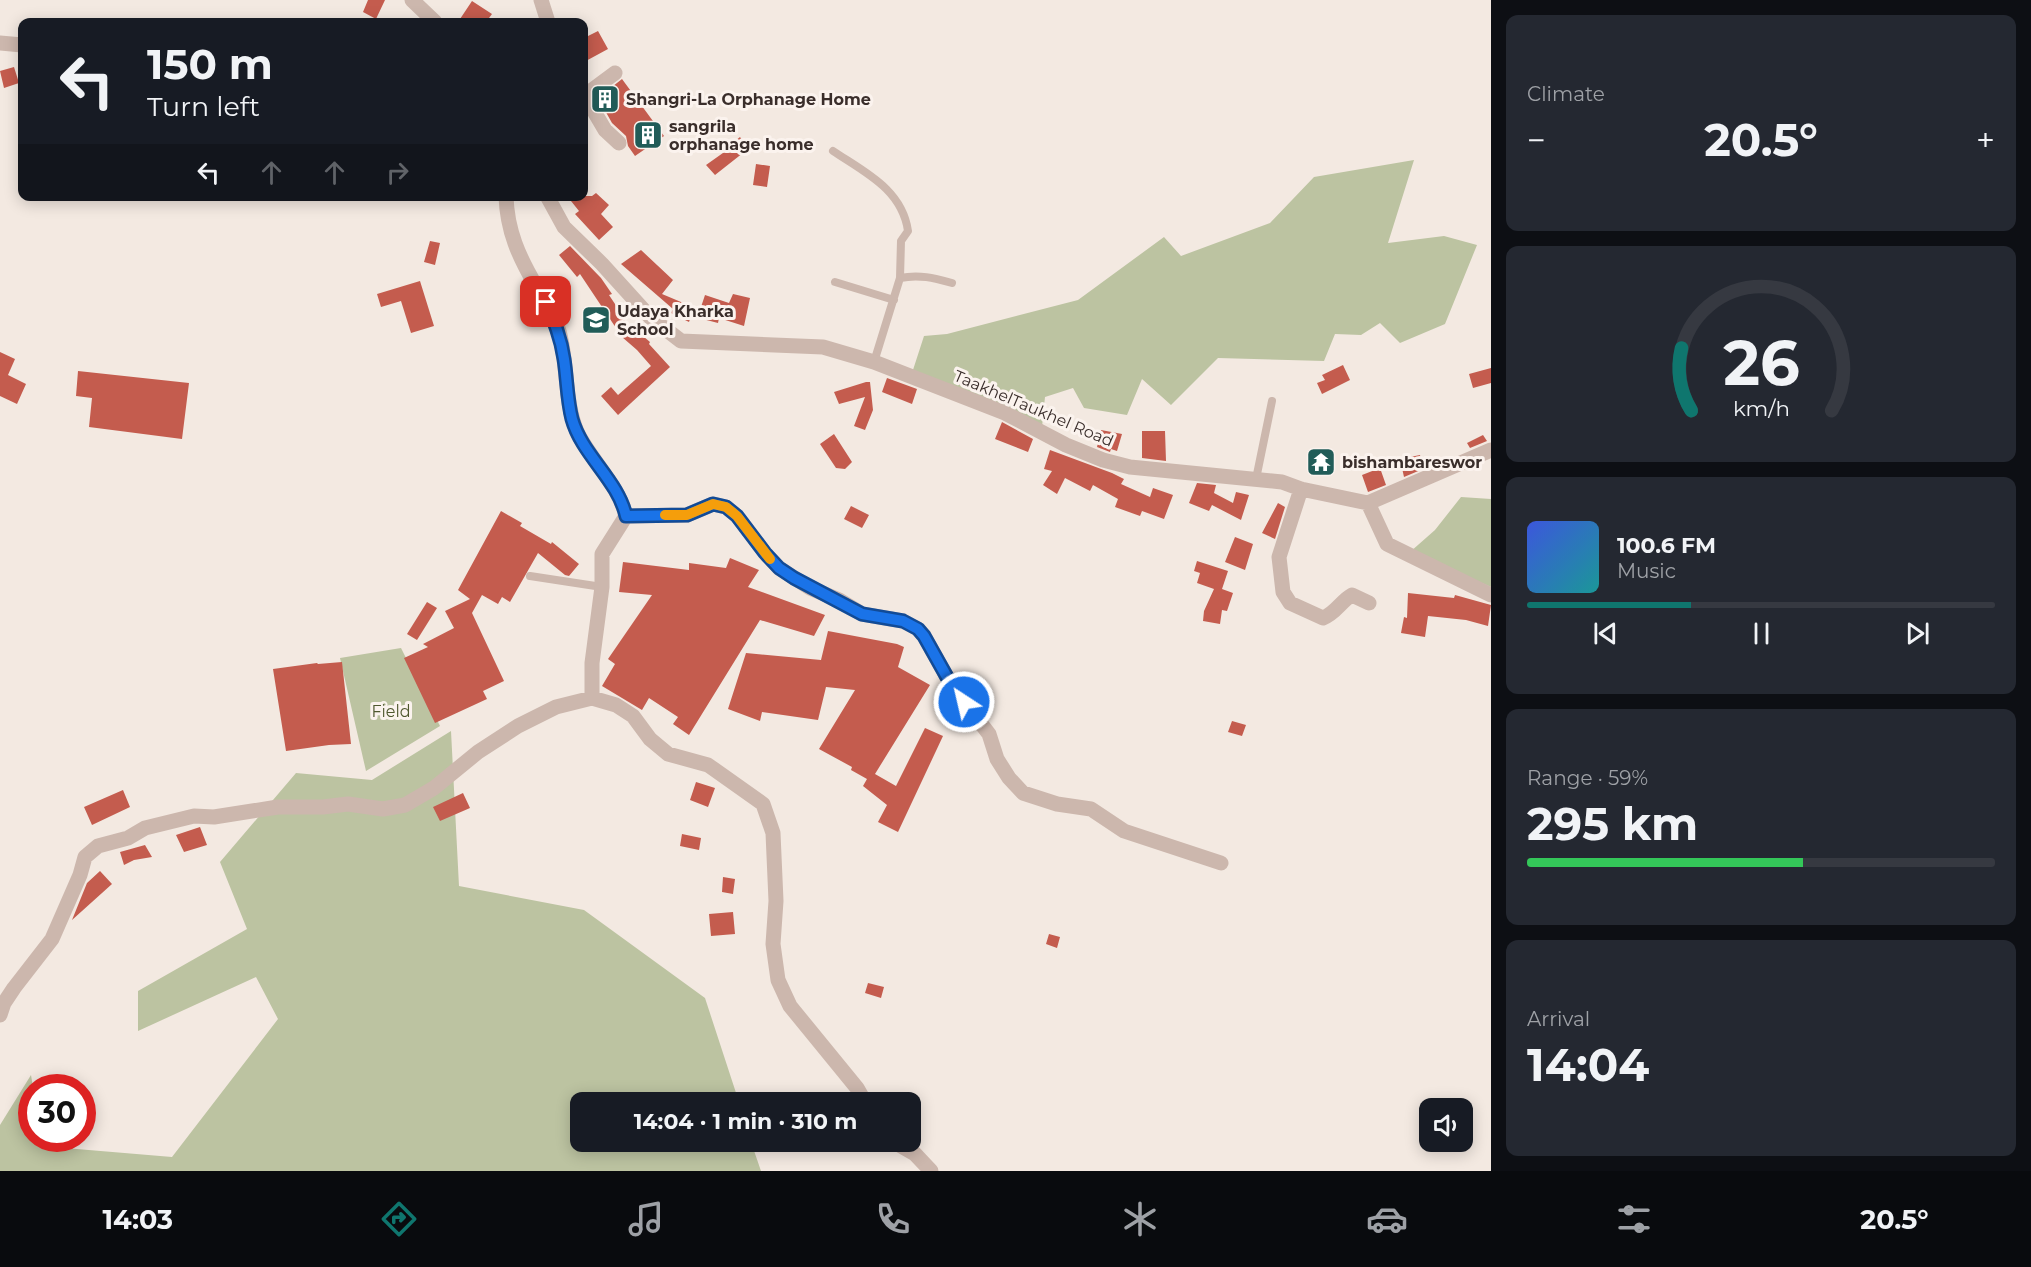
<!DOCTYPE html>
<html lang="en">
<head>
<meta charset="utf-8">
<style>
  body { margin:0; font-family:Montserrat,sans-serif; background:#242831; color:#f1f3f6; height:100vh; display:flex; flex-direction:column; font-size:22px; white-space:nowrap }
  * { box-sizing:border-box; margin:0 }
  p { font-size:20px; color:#9ea1a6 }
  .icon { flex:none; width:33px; height:33px; fill:none; stroke:currentColor; stroke-width:2; stroke-linecap:round; stroke-linejoin:round }
  .map { position:relative; flex:1; overflow:hidden }
  .sheet { display:flex; flex-direction:column; gap:15px; padding:15px; background:#0d0f14; width:540px }
  .sheet>* { flex:none }
  .banner { position:absolute; left:18px; top:18px; width:570px; height:183px; border-radius:12px; box-shadow:0 3px 15px #0003; background:#171b24; color:#f1f3f6; overflow:hidden }
  .controls { position:absolute; left:1419px; top:1098px; display:grid; gap:12px }
  .controls a { display:grid; place-items:center; width:54px; height:54px; border-radius:12px; background:#171b24; box-shadow:0 3px 15px #0003; font-size:30px }
  .speed { position:absolute; left:18px; top:1074px; display:flex; gap:12px; font-size:30px; font-weight:700; text-align:center }
  .speed>* { display:grid; place-content:center; width:78px; height:78px; border-radius:50%; background:#171b24; box-shadow:0 3px 15px #0003; line-height:1 }
  .speed .limit { border:9px solid #d22; background:#fff; color:#111 }
  .pin { position:absolute; display:grid; place-items:center; width:51px; height:51px; color:#fff; margin:-26px; border-radius:12px; box-shadow:0 3px 9px #0006 }
  .me { position:absolute; width:66px; margin:-33px; rotate:325deg; stroke-linejoin:round; filter:drop-shadow(0 0 4px #0008) }
  .turn { display:flex; align-items:center; gap:21px; height:126px; padding:0 30px; font-size:27px }
  .turn .icon { width:78px; height:78px; stroke-width:2.5 }
  .turn b { display:block; font-size:42px; line-height:51px }
  .lanes { display:flex; align-items:center; height:57px; padding:0 30px; background:#0003; justify-content:center; gap:30px; direction:ltr }
  .lanes .off { opacity:.35 }
  .big { font-size:45px; font-weight:700; line-height:1.1 }
  .sheet .card { flex:1; display:flex; flex-direction:column; justify-content:center; gap:9px; min-width:0; padding:0 21px; border-radius:12px; background:#242831 }
  .sheet .dial { align-items:center; gap:0 }
  .dial svg { height:156px; overflow:visible; fill:none; stroke:#363941; stroke-width:7; stroke-linecap:round; text-anchor:middle }
  .dial text { fill:#f1f3f6; stroke:none }
  .song { display:flex; align-items:center; gap:18px }
  .cover { width:72px; height:72px; border-radius:9px; background:linear-gradient(135deg,hsl(230 70% 55%),hsl(180 70% 35%)) }
  .played { height:6px; border-radius:3px; background:linear-gradient(90deg,#0f766e 35%,#363941 35%) }
  .keys { display:flex; justify-content:space-around; direction:ltr }
  .heat { display:flex; justify-content:space-between; align-items:center; font-size:33px; direction:ltr }
  .charge { height:9px; border-radius:4px; background:linear-gradient(90deg,#34c759 59%,#363941 0) }
  .trip { position:absolute; left:570px; top:1092px; width:351px; height:60px; border-radius:12px; background:#171b24; box-shadow:0 3px 15px #0003; font-weight:700; line-height:60px; text-align:center }
  .tabs { display:flex; height:96px; justify-content:space-around; align-items:center; background:#090b0e; color:#9ea1a6 }
  .tabs .icon { width:42px; height:42px }
  .tabs .selected { color:#0f766e }
  .tabs b { font-size:27px; color:#f1f3f6 }
  main { display:flex; flex:1; min-height:0 }
  .map>svg:first-child { display:block }
  .green { fill:#bcc3a1 }
  .building { fill:#c45c4e }
  .lines { fill:none; stroke-linecap:round; stroke-linejoin:round }
  .lane { stroke:#ccb7ad; stroke-width:8 }
  .street { stroke:#ccb7ad; stroke-width:15 }
  .route-casing { stroke:#114b97; stroke-width:15 }
  .route { stroke:#1a73e8; stroke-width:10 }
  .slow { stroke:#f59e0b; stroke-width:10 }
  .labels { text-anchor:middle; stroke-width:6; stroke-linejoin:round; paint-order:stroke }
  .poi-label { font-size:16px; font-weight:bold; fill:#3a2e2b; stroke:#fbf3ee; text-anchor:start }
  .street-label { font-size:16px; fill:#3a2e2b; stroke:#fbf3ee }
  .park-label { font-size:16px; fill:#4f582f; stroke:#fbf3ee }
</style>
</head>
<body>
<main>
<div class="map">
<svg width="1491" height="1171" viewBox="0 0 1491 1171">
  <rect width="100%" height="100%" fill="#f3e9e1"/>
  <path class="green" d="M1414,160L1388,243L1444,236L1477,245L1445,324L1400,343L1380,323L1361,335L1335,334L1324,361L1218,358L1171,405L1142,379L1127,415L1084,408L1073,388L1045,397L1042,427L912,373L924,336L947,334L1078,300L1164,237L1181,256L1270,223L1314,177Z
    M1461,497L1491,499V587L1410,552L1435,530Z
    M401,648L440,726L366,771L340,658Z
    M451,731L459,886L584,910L705,998L739,1102H580V1142H751L761,1171H0V1125L31,1075L33,1087L32,1138L40,1139L41,1146L172,1157L278,1019L256,977L138,1031V991L247,929L220,862L296,773L372,780Z"/>
  <path class="building" d="M368,0H385L376,19L363,12Z
    M472,1L492,14L486,22H458Z
    M598,31L608,49L584,62V38Z
    M14,67L19,83L4,88L0,71Z
    M622,79L664,136L635,156L628,146L626,136L612,123L598,98Z
    M740,137L748,149L715,175L706,165L730,148L729,146Z
    M756,164L770,166L767,187L753,185Z
    M596,193L609,205L601,214L613,227L599,240L575,214L579,211L567,196H592Z
    M430,241L440,243L435,265L424,262Z
    M570,246L601,278L612,294L609,295L621,313L618,315L650,342L649,344L670,367L618,415L601,396L611,387L618,395L651,366L637,350L622,337L580,274L577,277L559,255Z
    M641,250L673,280L662,294L700,310L705,295L729,303L733,294L750,298L744,326L719,318L718,323L691,316L689,322L671,313L673,309L621,264Z
    M420,281L434,326L411,333L401,301L381,307L377,294Z
    M0,352L15,359L8,375L26,384L17,404L0,396Z
    M1343,365L1350,380L1322,394L1317,383L1325,380L1322,375Z
    M1491,368V383L1473,388L1469,374Z
    M78,371L189,383L182,439L89,427L92,398L76,396Z
    M887,378L917,389L912,404L882,392Z
    M866,382H870L873,410L865,430L854,426L865,397L839,404L834,392Z
    M1002,422L1033,439L1028,452L995,439Z
    M1101,430L1122,434L1117,451L1111,449L1110,452L1097,447Z
    M1142,431H1165L1166,461L1142,458Z
    M834,434L852,462L845,469L836,468L820,444Z
    M1483,435L1487,441L1470,448L1467,443Z
    M1050,450L1112,473L1124,479L1121,484L1150,497L1153,488L1173,495L1164,519L1142,511L1140,516L1115,507L1118,499L1093,485L1090,491L1065,478L1057,494L1043,485L1052,471L1044,469Z
    M1420,455L1423,469L1404,477L1400,459Z
    M1380,468L1386,485L1368,492L1362,475Z
    M1197,483L1216,485L1214,493L1233,503L1236,492L1249,495L1241,520L1212,505L1209,511L1189,503Z
    M1278,503L1285,507L1275,539L1262,533Z
    M851,506L869,515L862,528L844,519Z
    M501,511L522,523L520,526L551,544L552,542L579,564L569,576L565,575L538,553L510,602L502,597L498,604L482,595L472,613L504,681L483,691L487,699L435,723L404,658L428,647L423,644L454,628L445,611L470,599L458,590Z
    M1235,537L1253,544L1245,570L1225,562Z
    M730,558L759,570L748,587L825,615L814,636L760,620L689,735L673,724L678,717L649,698L642,710L602,686L615,664L608,659L652,595L619,592L623,562L689,570V563L726,568Z
    M1197,561L1228,571L1222,589L1233,593L1227,611L1222,610L1220,624L1203,621L1204,611L1214,589L1197,583L1200,573L1194,571Z
    M1408,593L1454,598L1455,595L1491,605L1488,626L1466,620L1428,616L1425,637L1401,633L1404,617L1407,618Z
    M427,602L437,608L417,640L407,634Z
    M828,631L897,644L904,647L898,667L930,685L875,774L896,786L925,728L943,736L898,832L878,822L887,805L863,786L867,779L851,770L852,767L819,749L855,690L826,687L818,720L762,712L760,721L728,709L746,653L821,660Z
    M342,662L351,744L329,745L286,751L273,669L317,663L318,664Z
    M1232,721L1246,725L1242,736L1228,732Z
    M696,782L715,788L708,807L690,800Z
    M123,790L130,807L92,825L84,807Z
    M463,793L470,808L440,821L433,807Z
    M200,827L207,845L184,852L176,835Z
    M682,834L701,838L699,850L680,846Z
    M145,845L152,857L134,860L124,865L120,852Z
    M100,871L112,884L72,920L87,883Z
    M723,877L735,879L733,894L722,892Z
    M733,912L735,934L711,936L709,914Z
    M1049,934L1060,937L1057,948L1046,944Z
    M868,983L884,987L881,998L865,993Z"/>
  <g class="lines">
    <path class="lane" d="M833,151C864,172 902,189 908,231L901,241L900,278L874,362
      M900,278C919,274 934,278 952,283
      M835,282L894,300
      M1256,479L1272,401
      M530,576L602,587"/>
    <path class="street" d="M412,0L435,22
      M541,0L548,22
      M0,43L22,45
      M584,96L615,73
      M585,96L605,130L619,143
      M506,196C507,231 519,257 536,286C544,300 554,315 559,331C568,363 564,404 578,434C592,461 619,486 626,516L602,554V587L592,663V698
      M547,196L564,227L602,264L650,317L681,341L823,347L874,362L1005,413L1066,445L1103,460L1130,467L1282,482L1301,489L1368,503L1491,450
      M1301,489L1279,557L1283,592L1290,603L1323,618C1336,613 1341,601 1352,595L1369,603
      M1368,503L1387,544L1491,595
      M626,516L687,515L713,504L726,507L737,516L765,553L779,568L810,588L839,600L862,614L903,621L918,629L924,636L952,686L989,734L997,759L1009,778L1023,793L1057,804L1091,809L1124,831L1221,863
      M0,1015L4,1003L14,988L52,939L80,875L85,857L98,846L128,838L145,828L194,816L214,817L278,807H323L348,804L383,809L405,805L434,788L478,752L518,726L556,707L592,698L616,705L633,716L650,739L668,754L708,765L763,804L773,833L776,901L773,944L778,980L790,1006L857,1088L865,1102
      M894,1142L915,1154L931,1171"/>
  </g>
  <g class="lines">
    <g class="route-casing">
      <path id="route" d="M546,302C554,321 561,338 564,359C567,378 567,400 572,419C582,455 618,480 626,516L687,515L713,504L726,507L737,516L765,553L779,568L794,578L862,614L903,621L918,629L924,636L952,686L964,702"/>
    </g>
    <use href="#route" class="route"/>
    <path class="slow" d="M665,515H687L713,504L726,507L737,516L770,559"/>
  </g>
  <defs>
    <g id="building-square" transform="scale(1.5)"><rect x="-9" y="-9" width="18" height="18" rx="4" fill="#215c58" stroke="#fbf3ee"/><path d="M-4-6H4V6H1V3H-1V6H-4ZM-2.5-4.3h1.7v1.8h-1.7ZM.8-4.3h1.7v1.8H.8ZM-2.5-1h1.7V.8h-1.7ZM.8-1h1.7V.8H.8Z" fill="#fff"/></g>
    <g id="school-square" transform="scale(1.5)"><rect x="-9" y="-9" width="18" height="18" rx="4" fill="#215c58" stroke="#fbf3ee"/><path d="M0-5L7-2L0 1L-7-2ZM-4 1L0 2.5L4 1V4Q0 6-4 4Z" fill="#fff"/></g>
    <g id="temple-square" transform="scale(1.5)"><rect x="-9" y="-9" width="18" height="18" rx="4" fill="#215c58" stroke="#fbf3ee"/><path d="M0-6L5-2H3V0L6.5 2.5H4V6H1.5V3h-3V6H-4V2.5H-6.5L-3 0V-2H-5Z" fill="#fff"/></g>
  </defs>
  <g fill-rule="evenodd">
    <use href="#building-square" x="605" y="99"/>
    <use href="#building-square" x="648" y="135"/>
    <use href="#school-square" x="596" y="320"/>
    <use href="#temple-square" x="1321" y="462"/>
  </g>
  <g class="labels">
    <g class="poi-label">
      <text x="626" y="105">Shangri-La Orphanage Home</text>
      <text x="669" y="132">sangrila<tspan x="669" dy="18">orphanage home</tspan></text>
      <text x="617" y="317">Udaya Kharka<tspan x="617" dy="18">School</tspan></text>
      <text x="1342" y="468">bishambareswor</text>
    </g>
    <g class="street-label">
      <text transform="translate(1034 408) rotate(23)" y="6">TaakhelTaukhel Road</text>
    </g>
    <g class="park-label">
      <text x="391" y="717">Field</text>
    </g>
  </g>
</svg>
<div class="controls">
<a><svg class="icon" aria-label="sound" viewBox="0 0 24 24"><path d="M4 9h4l5-4v14l-5-4H4zM17 9q2 3 0 6"/></svg></a>
</div>
<div class="speed"><div class="limit">30</div></div>
<div class="pin" style="left:546px;top:302px;background:#d93025"><svg class="icon" aria-label="arrive" viewBox="0 0 24 24"><path d="M6 21V4h12l-3 4 3 4H6"/></svg></div>
<svg class="me" style="left:964px;top:702px" viewBox="-20 -20 40 40"><circle r="17" fill="#1a73e8" stroke="#fff" stroke-width="3"/><path d="M0-11L8 9 0 5-8 9z" fill="#fff"/></svg>
<div class="trip">14:04 · 1 min · 310 m</div>
<div class="banner">
<div class="turn"><svg class="icon" aria-label="left" viewBox="0 0 24 24"><path d="M17 20v-9H6M10 6l-5 5 5 5"/></svg><div><b>150 m</b>Turn left</div></div>
<div class="lanes"><svg class="icon" aria-label="left" viewBox="0 0 24 24"><path d="M17 20v-9H6M10 6l-5 5 5 5"/></svg><svg class="icon off" aria-label="ahead" viewBox="0 0 24 24"><path d="M12 20V5M6 11l6-6 6 6"/></svg><svg class="icon off" aria-label="ahead" viewBox="0 0 24 24"><path d="M12 20V5M6 11l6-6 6 6"/></svg><svg class="icon off" aria-label="right" viewBox="0 0 24 24"><path d="M7 20v-9h11M14 6l5 5-5 5"/></svg></div>
</div>
</div>
<section class="sheet">
<div class="card"><p>Climate</p>
<div class="heat"><a>−</a><b class="big">20.5°</b><a>+</a></div>
</div>
<div class="card dial"><svg viewBox="0 0 100 80">
<path d="M14 69A42 42 0 1 1 86 69"/>
<path d="M14 69A42 42 0 0 1 9 37" stroke="#0f766e"/>
<text x="50" y="56" font-size="32" font-weight="700">26</text>
<text x="50" y="72" font-size="11">km/h</text>
</svg></div>
<div class="card">
<div class="song"><i class="cover"></i><div><b>100.6 FM</b><p>Music</p></div></div>
<div class="played"></div>
<div class="keys"><svg class="icon" aria-label="previous" viewBox="0 0 24 24"><path d="M18 5L8 12l10 7zM5 5v14"/></svg><svg class="icon" aria-label="pause" viewBox="0 0 24 24"><path d="M8 5v14M16 5v14"/></svg><svg class="icon" aria-label="next" viewBox="0 0 24 24"><path d="M6 5l10 7-10 7zM19 5v14"/></svg></div>
</div>
<div class="card"><p>Range · 59%</p><b class="big">295 km</b><div class="charge"></div></div>
<div class="card"><p>Arrival</p><b class="big">14:04</b></div>
</section>
</main>
<nav class="tabs">
<b>14:03</b>
<svg class="icon selected" aria-label="directions" viewBox="0 0 24 24"><path d="M12 3l9 9-9 9-9-9zM9 14v-3h6M13 9l2 2-2 2"/></svg>
<svg class="icon" aria-label="music" viewBox="0 0 24 24"><path d="M9 18V5l10-2v13"/><circle cx="6" cy="18" r="3"/><circle cx="16" cy="16" r="3"/></svg>
<svg class="icon" aria-label="phone" viewBox="0 0 24 24"><path d="M5 4h4l2 5-3 2q2 4 5 5l2-3 5 2v4C11 20 4 13 5 4z"/></svg>
<svg class="icon" aria-label="climate" viewBox="0 0 24 24"><path d="M12 3v18M4 7l16 10M4 17L20 7"/></svg>
<svg class="icon" aria-label="car" viewBox="0 0 24 24"><path d="M5 17H2v-5l4-1 3-4h7l3 4 3 1v5h-3M9 17h6M6 11h13"/><circle cx="7" cy="17" r="2"/><circle cx="17" cy="17" r="2"/></svg>
<svg class="icon" aria-label="filters" viewBox="0 0 24 24"><path d="M4 7h16M4 17h16"/><circle cx="9" cy="7" r="2"/><circle cx="15" cy="17" r="2"/></svg>
<b>20.5°</b>
</nav>
</body>
</html>
